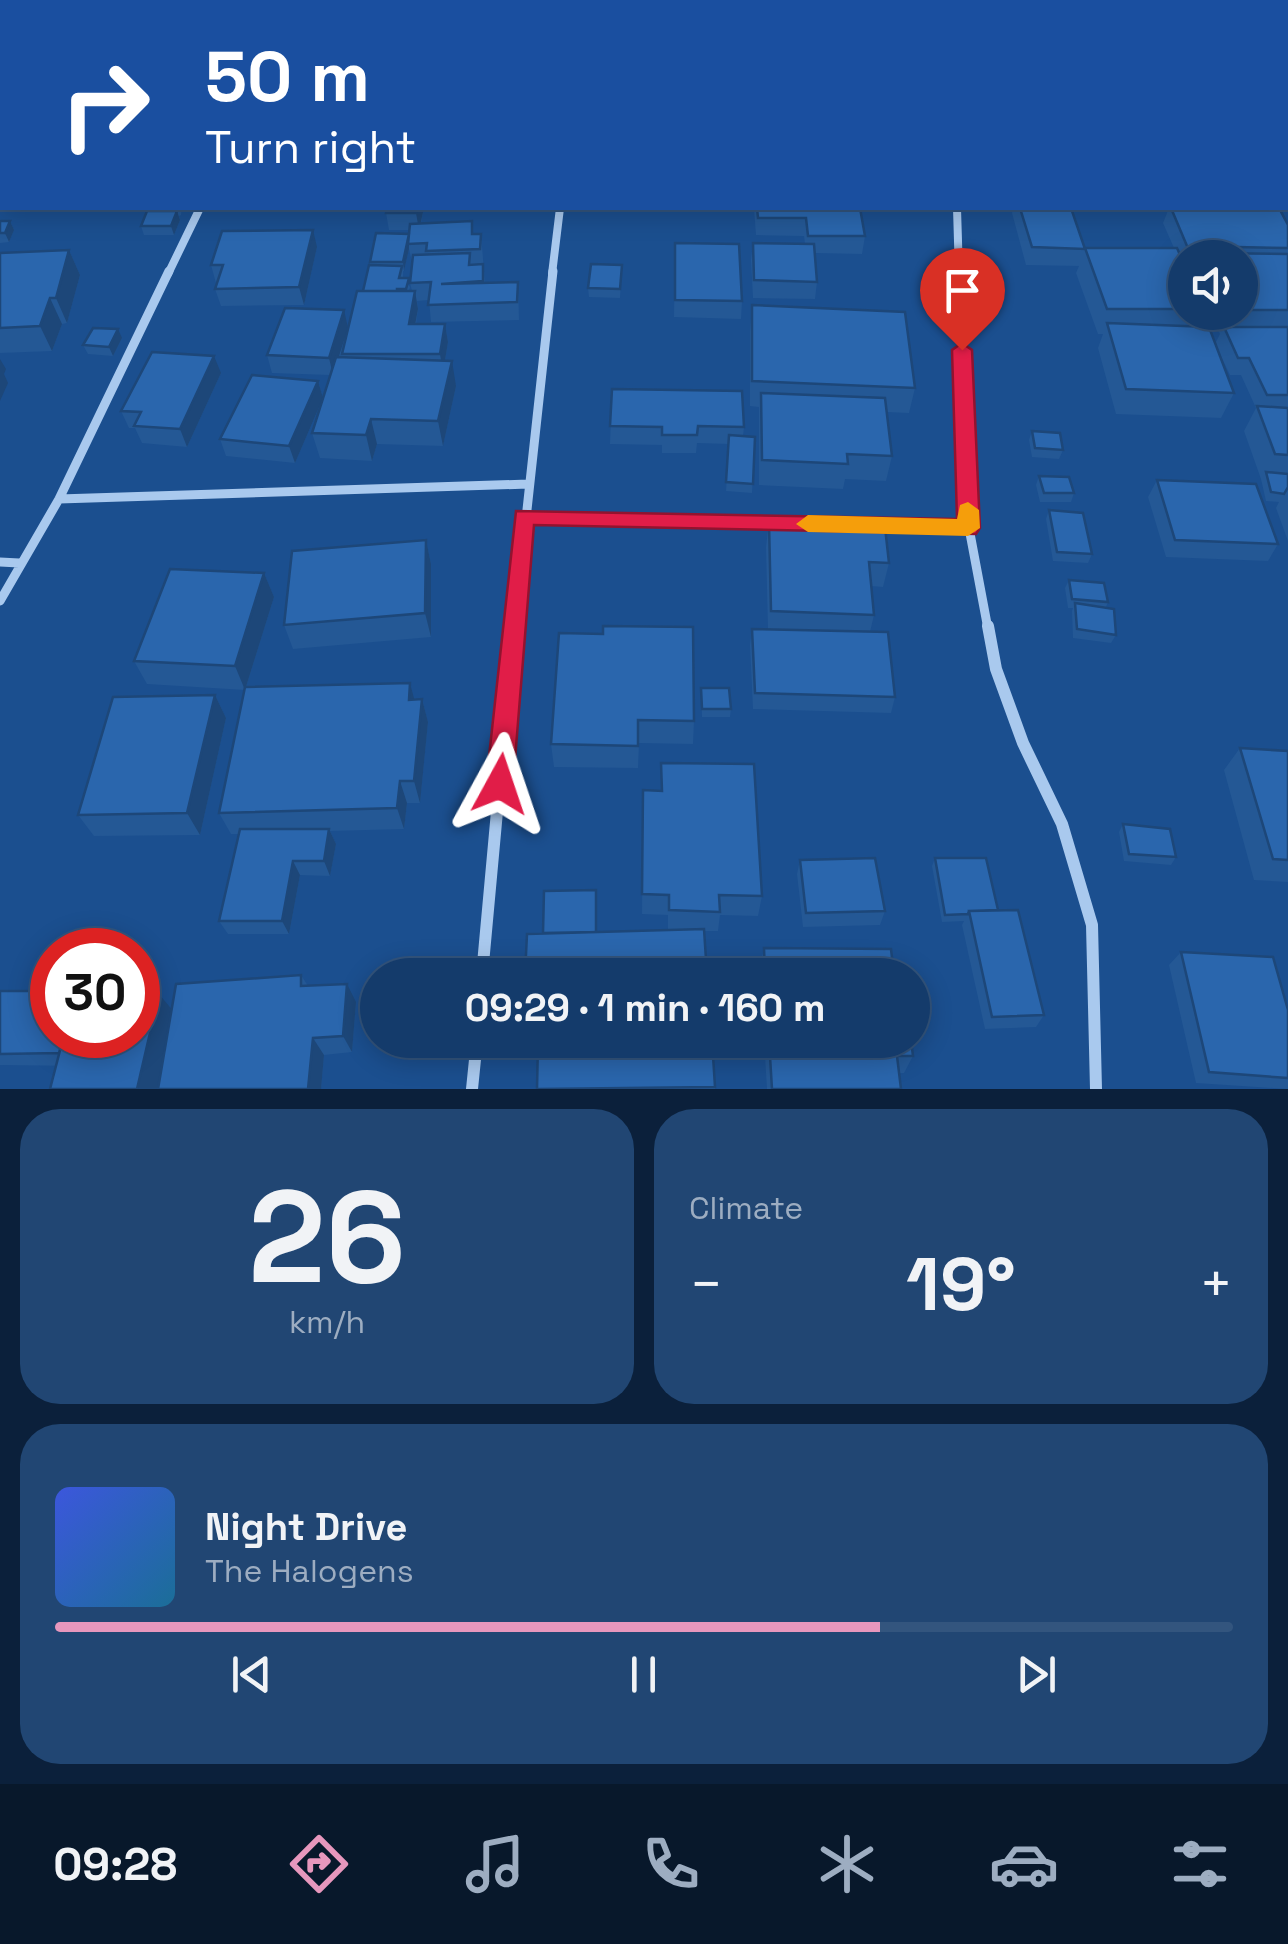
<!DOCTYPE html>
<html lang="en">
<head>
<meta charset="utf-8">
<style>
  body { margin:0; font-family:"Space Grotesk",sans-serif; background:#214673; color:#f1f3f6; height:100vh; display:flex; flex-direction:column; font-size:38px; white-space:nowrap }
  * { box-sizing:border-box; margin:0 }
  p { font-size:32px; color:#9dadc1 }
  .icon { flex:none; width:55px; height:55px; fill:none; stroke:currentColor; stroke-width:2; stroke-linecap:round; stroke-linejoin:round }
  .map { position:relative; height:1089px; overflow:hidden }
  .side { display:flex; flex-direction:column; gap:20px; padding:20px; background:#0b203b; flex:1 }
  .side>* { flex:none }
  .banner { position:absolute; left:0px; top:0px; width:1290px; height:210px; box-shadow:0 5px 25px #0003,0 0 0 2px #33557e; background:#1a4fa0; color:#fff; overflow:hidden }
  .controls { position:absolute; left:1168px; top:240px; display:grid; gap:20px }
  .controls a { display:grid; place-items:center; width:90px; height:90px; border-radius:50%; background:#143b6b; box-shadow:0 5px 25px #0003,0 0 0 2px #33557e; font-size:50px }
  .speed { position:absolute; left:30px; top:928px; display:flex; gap:20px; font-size:50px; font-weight:700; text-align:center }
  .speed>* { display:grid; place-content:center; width:130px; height:130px; border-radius:50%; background:#143b6b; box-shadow:0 5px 25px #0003,0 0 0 2px #33557e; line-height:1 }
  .speed .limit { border:15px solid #d22; background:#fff; color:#111 }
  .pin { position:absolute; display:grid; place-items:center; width:85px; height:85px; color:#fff; margin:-102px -42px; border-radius:50% 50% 50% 0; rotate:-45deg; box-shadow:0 0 10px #0007 }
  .pin .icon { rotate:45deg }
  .me { position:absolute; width:110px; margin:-55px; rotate:5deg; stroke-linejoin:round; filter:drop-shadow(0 0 8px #0008) }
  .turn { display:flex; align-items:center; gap:35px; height:210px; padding:0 40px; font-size:45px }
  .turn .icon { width:130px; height:130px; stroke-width:2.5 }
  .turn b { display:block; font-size:70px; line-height:85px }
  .big { font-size:75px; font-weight:700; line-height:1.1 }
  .side .card { flex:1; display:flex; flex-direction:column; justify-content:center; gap:15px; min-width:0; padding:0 35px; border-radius:40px; background:#214673 }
  .side .dial { align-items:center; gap:0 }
  .dial b { font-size:130px; line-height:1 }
  .song { display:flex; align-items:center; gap:30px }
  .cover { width:120px; height:120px; border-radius:15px; background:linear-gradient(135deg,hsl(230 70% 55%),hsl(200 70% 35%)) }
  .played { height:10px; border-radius:5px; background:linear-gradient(90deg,#e797bd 70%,#33557e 70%) }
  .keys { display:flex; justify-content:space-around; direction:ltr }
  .heat { display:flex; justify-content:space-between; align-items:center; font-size:55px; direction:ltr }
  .side .tiles { flex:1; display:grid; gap:20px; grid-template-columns:1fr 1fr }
  .card:last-child { grid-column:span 2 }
  .trip { position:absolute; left:360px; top:958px; width:570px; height:100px; border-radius:50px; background:#143b6b; box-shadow:0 5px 25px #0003,0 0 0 2px #33557e; font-weight:700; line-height:100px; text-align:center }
  .dock { display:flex; height:160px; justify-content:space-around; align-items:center; background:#08182b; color:#9dadc1 }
  .dock .icon { width:70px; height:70px }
  .dock .selected { color:#e797bd }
  .dock b { font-size:45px; color:#f1f3f6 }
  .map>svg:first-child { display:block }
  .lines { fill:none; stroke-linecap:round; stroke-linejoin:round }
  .street-far2 { stroke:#a9c9ee; stroke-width:8 }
  .street-far1 { stroke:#a9c9ee; stroke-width:9 }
  .street { stroke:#a9c9ee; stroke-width:12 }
  .wall { fill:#245895; fill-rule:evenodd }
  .shaded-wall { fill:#1d4779 }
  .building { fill:#2a66ad; stroke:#1d4779; stroke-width:2.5 }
  .route { fill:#e11d48; stroke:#92132f; stroke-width:2.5 }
  .slow { fill:#f59e0b }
</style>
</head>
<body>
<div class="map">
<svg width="1288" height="1089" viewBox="0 0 1288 1089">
  <rect width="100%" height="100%" fill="#1b4f8f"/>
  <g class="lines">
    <path class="street-far2" d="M353,0L411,2
      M957,208L959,274
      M168,274L200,208
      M552,274L560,208"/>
    <path class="street-far1" d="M959,271L969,528L988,629
      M59,499L528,484
      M524,517L969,528
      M0,562L19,563
      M0,601L59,499L169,271
      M514,629L553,271"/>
    <path class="street" d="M988,626L996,669L1023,743L1062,824L1092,925L1096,1089
      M482,975L514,626
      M472,1089L477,1040"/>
  </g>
  <path class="wall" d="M666,0H740V2H666Z
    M750,0H855V2H751Z
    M1134,0H1201L1200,2H1136Z
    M151,208H182L181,215L179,216L180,220L174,235H144L141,226L152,211Z
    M387,208H424L421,223L474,234H481L485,283L518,282L519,320L431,322L429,300L417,301L418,309L416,324H445L448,342L445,360L456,386L443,446L377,444L372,461L320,458L312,433L330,375L272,373L267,355L348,327L363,291L370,265V262L409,234V230H389L386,213ZM409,249L412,262L410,283L412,291H409L410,287L403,278V271H404Z
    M754,208H860L865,236L862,254L815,253L817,282L815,299L753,298L751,260L753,243L805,244L804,236L756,235Z
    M1014,208H1071L1085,248H1174L1163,223L1169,208H1279L1288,248V541L1276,508L1279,502L1266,501L1261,479L1244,431L1256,408L1241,375H1230L1216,346L1234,393L1221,418L1116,414L1098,348L1103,334H1098L1076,273L1079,266L1026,265L1012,213ZM1185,258H1240V312H1210L1220,334L1215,344L1197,326L1203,312H1185L1184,263H1185Z
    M0,221H10L14,230L9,242L0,243Z
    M675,243L742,301L741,319L674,317Z
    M317,247L304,305L221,306L215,289L216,283L211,265Z
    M69,250L80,275L67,323L62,324L52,351L0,353V253Z
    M622,265L620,298L589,297L588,288Z
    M752,305L915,388L909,413L887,412L892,456L886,481L845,479L843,489L759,485V407L750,406V331Z
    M122,338L113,356L88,354L83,345Z
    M221,373L187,447L142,443L135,428H129L121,411Z
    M318,381L323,398L295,463L226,456L220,439Z
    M612,389L744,427L743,436L755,437L752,493L726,491L729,444L697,443L696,453H662V445L610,444Z
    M1032,431L1063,450L1059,459L1032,457L1029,440Z
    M1039,476L1074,493L1071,502H1040L1036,485Z
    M1157,480L1278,544L1268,561L1166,557L1148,497Z
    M1049,510L1092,554L1088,563L1053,561L1046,519Z
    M769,522L889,563L883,587L871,586L874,615L870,632L895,697L891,713L753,709L750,645L752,629H768L766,547Z
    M426,540L431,564V637L293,649L284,625Z
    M264,573L274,597L246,687L422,699L428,722L420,803H407L404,829L330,831L336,844L330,876L300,875L289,934H228L219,921L239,834H231L219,813L245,690L147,684L134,661Z
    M1069,580L1108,602L1106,607L1116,635L1111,643L1073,638L1072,611L1073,608H1068L1065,588Z
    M603,634L694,721L693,744L639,743L638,768L554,767L551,744Z
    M701,688L731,709L730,717H702Z
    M215,695L226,718L200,835L94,836L78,815Z
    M1240,748L1288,751V882L1254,880L1224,770Z
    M661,763L762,896L758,916L720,915L718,931L597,932L668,930V915L642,914L643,790L661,791Z
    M1123,824L1176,857L1171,865L1124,861L1119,832Z
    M935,858L998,910L1044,1015L1036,1027L985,1029L962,925L964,921L942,922L932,866Z
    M800,860L885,911L880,925L803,927L797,874Z
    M764,948L894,975H760V967Z
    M1181,952L1288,1010V1089L1196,1083L1169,965Z
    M301,975L308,986L356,1002L352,1052L324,1055L321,1089H158L162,1067L0,1065V991L172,1010Z
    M712,1040L715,1089H537L538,1060H527L523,1043Z
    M764,1040H911L913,1056L904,1073H899L901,1089H767Z"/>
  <path class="shaded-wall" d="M2,41V56L0,60V45Z
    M417,208H424L419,230L416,213Z
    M177,211L180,220L174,235L171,226Z
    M10,221L14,230L9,242L5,233Z
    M313,230L317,247L304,305L299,287Z
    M409,234V249L404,271L403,262Z
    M69,250L80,275L67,323L56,298Z
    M415,291L418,309L412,341L409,324Z
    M50,298L62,324L52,351L40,326Z
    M344,310L348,328L333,375L329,358Z
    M445,324L448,342L443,372L440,354Z
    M118,329L122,338L113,356L109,347Z
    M214,356L221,373L187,447L180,429Z
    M0,359L6,369L4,374L8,383L0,401Z
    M452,361L456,386L443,446L438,421Z
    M318,381L323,398L295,463L289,446Z
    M371,419L377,444L372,461L366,435Z
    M426,540L431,564V637L425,613Z
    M264,573L274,597L245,690L235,666Z
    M410,683L416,706L409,700Z
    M215,695L226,718L200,835L187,813Z
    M422,699L428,722L420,803L414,781Z
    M400,781L407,803L404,829L397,808Z
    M329,829L336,844L330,876L324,861Z
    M293,861L300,875L289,934L282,921Z
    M347,984L356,1002L352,1052L343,1036Z
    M159,994L174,1012L157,1089H137Z
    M313,1038L324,1055L321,1089H308Z"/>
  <path class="building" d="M0,0H40L39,2H2V33H0Z
    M794,0H855V2H795Z
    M962,0H1033L1035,2H963Z
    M1044,0H1083L1084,2H1045Z
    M387,208H417L416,213H386Z
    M757,208H860L865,236H808L806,218H758Z
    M1020,208H1071L1085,249L1032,247Z
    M1171,208H1279L1288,225V248L1187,246Z
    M147,211H177L171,226H141Z
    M0,221H10L5,233H0Z
    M472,221V234H481L480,249L426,251L427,243L408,244L410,224Z
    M313,230L299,287L215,289L223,265H211L222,231Z
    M376,233L409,234L403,262H370Z
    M675,243L739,244L742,301L675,300Z
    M753,243L814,244L817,282L754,280Z
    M1085,248H1177L1185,266V309H1107Z
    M69,250L56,298H50L40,326L0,328V253Z
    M470,253L469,265L483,264V281L441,284L518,282L517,302L428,305L431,282L410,283L413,255Z
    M1206,253L1288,254V310H1240V258H1208Z
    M591,264L622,265L620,289L588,288Z
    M369,265L402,266L399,278H409L406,289H397V291H363Z
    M357,291H415L409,324H445L440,354H342Z
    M752,305L905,312L915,388L752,381Z
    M285,308L344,310L329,358L267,355Z
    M1107,323L1209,327L1234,393L1126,389Z
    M1224,327H1288V395H1267L1249,358H1238Z
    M93,328L118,329L109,347L83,345Z
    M152,352L214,356L180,429L134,426L141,412L121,411Z
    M336,357L452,361L438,421L371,419L366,435L312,433Z
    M252,375L318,381L289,446L220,439Z
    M612,389L742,391L744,427L698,426L697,435H662V427L610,426Z
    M761,393L885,398L892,456L847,454L848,464L762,460Z
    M1257,406L1288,408V455L1275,454Z
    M1032,431L1060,433L1063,450L1035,448Z
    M729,435L755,437L753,484L726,482Z
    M1266,472L1288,474V487L1284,494L1271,492Z
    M1039,476L1069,477L1074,493H1044Z
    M1157,480L1256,484L1278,544L1175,540Z
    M1049,510L1083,513L1092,554L1057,552Z
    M769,522L885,527L889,563L869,562L874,615L771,611Z
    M426,540L425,613L284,625L292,551Z
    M170,569L264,573L235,666L134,661Z
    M1069,580L1104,583L1108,602L1072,599Z
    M1075,603L1114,609L1116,635L1077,629Z
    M603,626L693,627L694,721L638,720V746L551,744L559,633L603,634Z
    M752,629L888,632L895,697L755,693Z
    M410,683L409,700L422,699L414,781H400L397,808L219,813L245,687Z
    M701,688H729L731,709H702Z
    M215,695L187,813L78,815L113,697Z
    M1240,748L1288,751V860L1273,859Z
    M661,763L754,764L762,896L719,895L720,912L669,910V895L642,894L643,790L662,791Z
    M1123,824L1170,829L1176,857L1129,854Z
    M240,829H329L324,861H293L282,921H219Z
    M875,858L885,911L806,913L800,860Z
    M935,858H986L998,910L969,911L968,914L945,915Z
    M596,890V932L543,933L544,891Z
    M1018,910L1044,1015L992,1017L969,911Z
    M704,929L707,975H525L527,934Z
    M764,948L891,949L894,975H765Z
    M1181,952L1273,957L1288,1010V1078L1209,1072Z
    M301,975V986L347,984L343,1036L313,1038L308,1089H158L176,984Z
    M0,991H52V1035H64L59,1053L0,1054Z
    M159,994L137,1089H50L64,1035H138V995Z
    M523,1040H712L715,1087L537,1089L538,1043H523Z
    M769,1040H911L913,1056H897L901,1089H772Z"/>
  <path class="route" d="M962,343L972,350L980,528L976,534L534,525L513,784L509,792L500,796L490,792L486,784L516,511L957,519L952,350Z"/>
  <path class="slow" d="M968,502L979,510L980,528L968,536L808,532L796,524L808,515L957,519L960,505Z"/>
</svg>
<div class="controls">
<a><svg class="icon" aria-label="sound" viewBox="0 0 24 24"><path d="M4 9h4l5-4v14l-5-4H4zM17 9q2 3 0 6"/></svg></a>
</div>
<div class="speed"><div class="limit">30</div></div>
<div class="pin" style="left:962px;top:350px;background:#d93025"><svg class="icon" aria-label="arrive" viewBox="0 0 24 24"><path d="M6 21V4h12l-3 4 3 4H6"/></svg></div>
<svg class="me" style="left:500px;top:784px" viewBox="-20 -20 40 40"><path d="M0-17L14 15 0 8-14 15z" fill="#e11d48" stroke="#fff" stroke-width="4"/></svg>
<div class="trip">09:29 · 1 min · 160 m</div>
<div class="banner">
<div class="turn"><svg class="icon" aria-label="right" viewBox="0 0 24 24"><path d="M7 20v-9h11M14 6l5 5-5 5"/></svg><div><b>50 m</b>Turn right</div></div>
</div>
</div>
<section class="side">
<div class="tiles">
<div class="card dial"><b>26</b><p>km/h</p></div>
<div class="card"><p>Climate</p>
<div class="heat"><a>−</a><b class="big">19°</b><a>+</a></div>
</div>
<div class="card">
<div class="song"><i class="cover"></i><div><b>Night Drive</b><p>The Halogens</p></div></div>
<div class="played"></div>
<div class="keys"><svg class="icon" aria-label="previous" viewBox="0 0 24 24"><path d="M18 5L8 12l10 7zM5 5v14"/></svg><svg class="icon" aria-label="pause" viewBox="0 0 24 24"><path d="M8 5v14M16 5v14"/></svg><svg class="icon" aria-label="next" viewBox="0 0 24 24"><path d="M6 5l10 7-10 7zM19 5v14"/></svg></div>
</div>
</div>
</section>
<nav class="dock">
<b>09:28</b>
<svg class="icon selected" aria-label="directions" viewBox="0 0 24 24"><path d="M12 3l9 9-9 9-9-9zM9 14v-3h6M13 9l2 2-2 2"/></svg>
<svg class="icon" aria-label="music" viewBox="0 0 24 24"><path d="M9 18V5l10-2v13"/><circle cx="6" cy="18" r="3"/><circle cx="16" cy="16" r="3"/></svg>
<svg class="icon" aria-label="phone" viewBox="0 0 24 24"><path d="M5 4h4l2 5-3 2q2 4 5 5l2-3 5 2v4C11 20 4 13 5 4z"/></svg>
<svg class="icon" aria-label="climate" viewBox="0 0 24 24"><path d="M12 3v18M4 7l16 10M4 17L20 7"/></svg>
<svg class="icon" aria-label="car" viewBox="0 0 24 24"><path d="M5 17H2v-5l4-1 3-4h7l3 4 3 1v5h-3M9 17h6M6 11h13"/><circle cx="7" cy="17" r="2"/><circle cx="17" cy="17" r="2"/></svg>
<svg class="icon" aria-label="filters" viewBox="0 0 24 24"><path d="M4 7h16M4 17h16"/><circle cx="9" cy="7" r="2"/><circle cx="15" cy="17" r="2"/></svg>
</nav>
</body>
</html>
